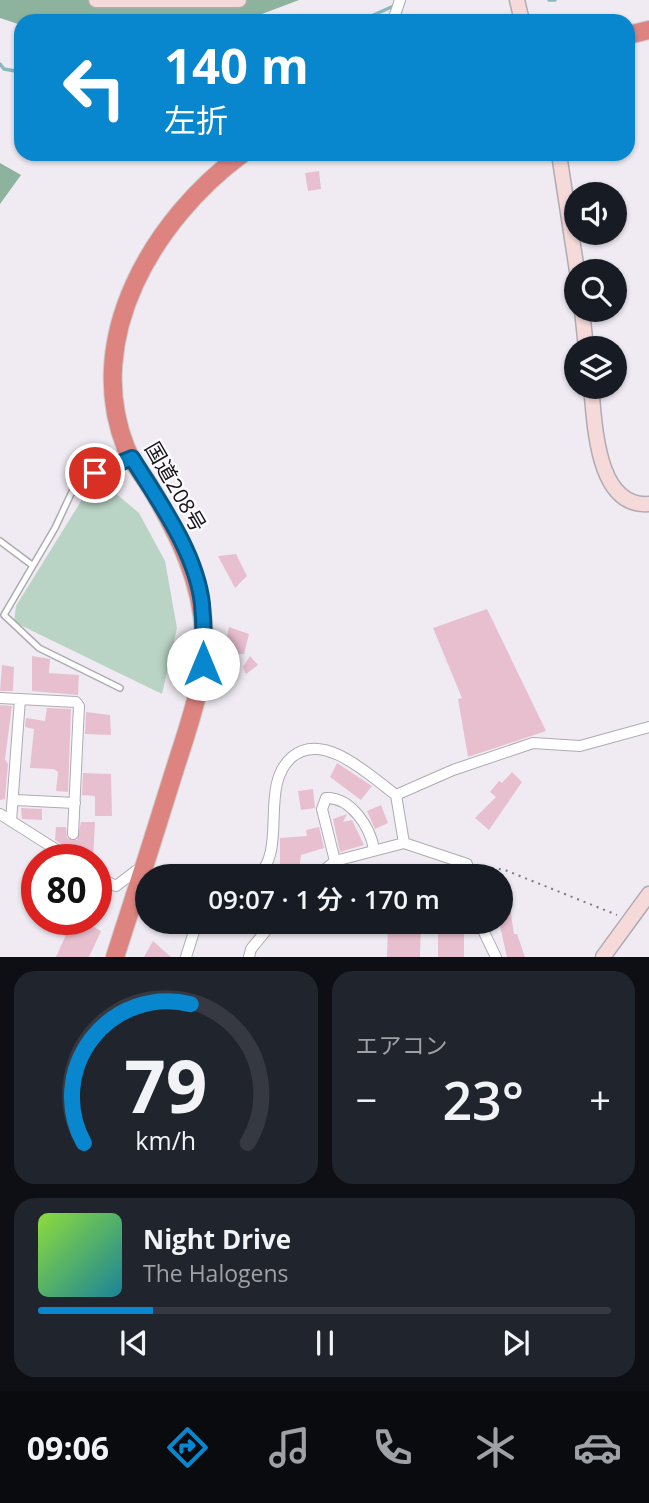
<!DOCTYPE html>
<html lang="ja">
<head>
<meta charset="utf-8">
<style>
  body { margin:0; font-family:"Open Sans","Noto Sans JP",sans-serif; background:#20242c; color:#f1f3f6; height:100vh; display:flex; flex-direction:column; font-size:26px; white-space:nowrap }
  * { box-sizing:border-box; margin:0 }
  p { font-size:23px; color:#9ea1a6 }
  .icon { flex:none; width:38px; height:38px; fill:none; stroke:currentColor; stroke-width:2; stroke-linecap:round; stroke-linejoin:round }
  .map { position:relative; height:957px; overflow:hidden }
  .side { display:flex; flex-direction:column; gap:14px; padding:14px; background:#0d0f14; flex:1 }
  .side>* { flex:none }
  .banner { position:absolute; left:14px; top:14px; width:621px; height:147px; border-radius:21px; box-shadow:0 2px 5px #0004; background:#0987ce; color:#fff; overflow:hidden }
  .tools { position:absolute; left:564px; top:182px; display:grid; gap:14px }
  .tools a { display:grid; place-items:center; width:63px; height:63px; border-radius:50%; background:#171b24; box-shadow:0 2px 5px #0004; font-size:35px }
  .speed { position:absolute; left:21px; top:844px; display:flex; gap:14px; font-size:35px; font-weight:700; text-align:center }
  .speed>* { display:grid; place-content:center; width:91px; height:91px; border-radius:50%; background:#171b24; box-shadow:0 2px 5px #0004; line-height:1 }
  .speed .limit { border:10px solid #d22; background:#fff; color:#111 }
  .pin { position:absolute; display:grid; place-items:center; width:60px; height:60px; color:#fff; margin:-30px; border:4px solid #fff; border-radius:50%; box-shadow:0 2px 7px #0007 }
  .me { position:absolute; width:77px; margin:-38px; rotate:0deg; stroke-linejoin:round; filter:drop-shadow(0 0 5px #0008) }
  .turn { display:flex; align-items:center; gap:24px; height:147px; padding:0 35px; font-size:32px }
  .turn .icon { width:91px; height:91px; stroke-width:2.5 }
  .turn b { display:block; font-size:49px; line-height:60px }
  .big { font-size:52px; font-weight:600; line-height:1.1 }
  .side .widget { flex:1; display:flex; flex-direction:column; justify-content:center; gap:10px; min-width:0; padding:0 24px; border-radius:21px; background:#20242c }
  .side .dial { align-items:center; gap:0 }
  .dial svg { height:182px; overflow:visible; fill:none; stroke:#363941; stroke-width:7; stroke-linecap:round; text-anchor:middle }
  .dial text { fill:#f1f3f6; stroke:none }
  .song { display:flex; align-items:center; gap:21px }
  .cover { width:84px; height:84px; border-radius:10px; background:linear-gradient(135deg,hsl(90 70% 55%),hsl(190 70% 35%)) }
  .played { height:7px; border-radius:4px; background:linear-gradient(90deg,#0987ce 20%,#363941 20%) }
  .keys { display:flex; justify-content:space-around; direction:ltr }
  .heat { display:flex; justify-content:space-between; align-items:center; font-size:38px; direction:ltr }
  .side .tiles { flex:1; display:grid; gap:14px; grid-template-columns:1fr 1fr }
  .widget:last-child { grid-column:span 2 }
  .trip { position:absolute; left:135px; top:864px; width:378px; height:70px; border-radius:35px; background:#171b24; box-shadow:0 2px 5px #0004; font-weight:600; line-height:70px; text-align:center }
  .dock { display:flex; height:112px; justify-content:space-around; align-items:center; background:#090b0e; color:#9ea1a6 }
  .dock .icon { width:49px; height:49px }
  .dock .selected { color:#0987ce }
  .dock b { font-size:32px; color:#f1f3f6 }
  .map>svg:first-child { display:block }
  .green { fill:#b9d3c5 }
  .forest { fill:#8db39f }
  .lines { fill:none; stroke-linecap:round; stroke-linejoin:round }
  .stream { stroke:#8ab9bc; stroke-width:3.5 }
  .building { fill:#e7bfcf }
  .lane-casing { stroke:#afabb2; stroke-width:8 }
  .street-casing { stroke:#afabb2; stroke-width:12 }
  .secondary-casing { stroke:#afabb2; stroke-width:17 }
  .highway-casing { stroke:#ccc; stroke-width:20 }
  .path { stroke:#7d797f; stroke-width:2; stroke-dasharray:2 5; stroke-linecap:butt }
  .lane { stroke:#fff; stroke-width:5 }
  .street { stroke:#fff; stroke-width:10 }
  .secondary { stroke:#f5dad9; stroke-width:14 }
  .highway { stroke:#dd8481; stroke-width:18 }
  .route-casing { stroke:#065886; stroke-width:18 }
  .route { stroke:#0987ce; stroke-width:12 }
  .labels { text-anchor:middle; stroke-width:5; stroke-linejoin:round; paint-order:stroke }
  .street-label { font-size:21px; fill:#171518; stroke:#fcfafe }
</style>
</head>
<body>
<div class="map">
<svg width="649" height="957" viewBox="0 0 649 957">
  <rect width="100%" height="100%" fill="#f0ebf3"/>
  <path class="green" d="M96,477L139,513L165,561L177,628L162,694L14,622L16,606Z"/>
  <path class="forest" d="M0,0H299L243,21H21V25L0,18Z
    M0,163L21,175L0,204Z"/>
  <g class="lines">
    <path class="stream" d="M549,0H555
      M360,21L396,5
      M0,64L4,69L21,72"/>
  </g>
  <path class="building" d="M319,171L321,189L308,191L305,173Z
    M236,554L247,576L235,588L218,556Z
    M487,609L546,731L468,757L458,699L462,698L433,628Z
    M229,627L249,634L244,654H224Z
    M32,656L50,659L49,673L79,675L78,695L32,691Z
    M250,656L258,665L246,674L243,667Z
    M2,665L14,667L13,691H0Z
    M0,705L12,706L5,759L8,764L5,799L0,800Z
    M47,708L71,709L68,792L56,791L58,772L54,769L30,768L34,729L25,727L26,718L45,721Z
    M86,712L110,715L111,735L85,734Z
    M337,763L372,786L361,800L330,777Z
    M512,772L522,782L489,830L475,818L496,797L490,792L499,781L502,783Z
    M83,773L111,774L112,816H95V796L82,795Z
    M313,789L315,808L301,810L298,791Z
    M381,805L388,823L375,829L367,811Z
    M21,808L42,809V820L22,819Z
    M347,814L343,822L352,820L364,845L340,852L333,819Z
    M81,822H95L93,859H78L79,845L61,844L55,840L56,827H66L67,838L77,840Z
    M319,827L324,848L301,855L299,871L280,877V838L307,836L306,830Z
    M509,901L514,934H517L525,957H507L500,926V902Z
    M73,919H80L101,931L89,957H56Z
    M388,922H421L420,957H387Z
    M438,922H464V957H438Z
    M153,941L171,957H144Z"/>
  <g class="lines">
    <g class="lane-casing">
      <path id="lane" d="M0,541L32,565
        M120,688L39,648L4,615L55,528L77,481L129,459"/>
    </g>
    <g class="street-casing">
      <path id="street" d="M393,21L400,0
        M0,698L76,702L79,706L73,834
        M396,795L453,770L533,743L580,746L649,727
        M15,800L75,803
        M0,814L71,859
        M11,821L20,699
        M335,861L322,809L326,798C351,797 370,827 374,849
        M96,876L116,886L137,870L143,872
        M256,877C289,852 258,786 292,757C324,730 371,777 396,795L404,843L467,864L470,877
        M316,877L335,861L404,843
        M479,922L496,957
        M186,957L197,922
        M249,957L251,949L273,922"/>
    </g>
    <g class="secondary-casing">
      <path id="secondary" d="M96,0H239
        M517,0L522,21
        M559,154L577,271
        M582,310L586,348
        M591,387C595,423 596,508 649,504
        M603,957L649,894"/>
    </g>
    <g class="highway-casing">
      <path id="highway" d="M628,35L649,30
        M115,957C135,896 154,836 173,775C187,730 205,684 204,636C202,581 179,535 151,488C143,475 132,462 126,448C82,338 154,219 242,154"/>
    </g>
    <path class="path" d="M478,866L505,870L617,915"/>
    <use href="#lane" class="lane"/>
    <use href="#street" class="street"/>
    <use href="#secondary" class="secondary"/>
    <use href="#highway" class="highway"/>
  </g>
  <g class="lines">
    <g class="route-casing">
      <path id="route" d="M95,473L132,458C159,502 196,552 202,604C204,624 204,644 203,664"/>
    </g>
    <use href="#route" class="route"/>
  </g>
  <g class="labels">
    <g class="street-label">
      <text transform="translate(175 487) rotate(60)" y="7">国道208号</text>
    </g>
  </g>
</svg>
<div class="tools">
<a><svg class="icon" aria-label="sound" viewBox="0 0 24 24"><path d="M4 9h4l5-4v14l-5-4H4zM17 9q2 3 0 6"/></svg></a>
<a><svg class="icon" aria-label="search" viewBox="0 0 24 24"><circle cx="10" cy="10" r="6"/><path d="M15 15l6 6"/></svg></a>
<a><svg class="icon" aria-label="layers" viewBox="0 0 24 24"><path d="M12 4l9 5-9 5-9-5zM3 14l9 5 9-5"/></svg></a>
</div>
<div class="speed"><div class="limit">80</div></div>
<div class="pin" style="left:95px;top:473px;background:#d93025"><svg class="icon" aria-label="arrive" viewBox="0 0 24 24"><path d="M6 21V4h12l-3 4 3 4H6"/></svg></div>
<svg class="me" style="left:203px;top:664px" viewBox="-20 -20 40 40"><circle r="19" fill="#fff"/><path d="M0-13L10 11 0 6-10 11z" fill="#0987ce"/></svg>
<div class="trip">09:07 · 1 分 · 170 m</div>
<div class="banner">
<div class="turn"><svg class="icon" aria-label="left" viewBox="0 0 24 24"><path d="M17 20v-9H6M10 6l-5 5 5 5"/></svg><div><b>140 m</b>左折</div></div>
</div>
</div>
<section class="side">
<div class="tiles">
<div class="widget dial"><svg viewBox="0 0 100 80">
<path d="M14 69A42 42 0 1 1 86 69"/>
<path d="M14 69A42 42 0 0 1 61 8" stroke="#0987ce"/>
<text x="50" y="56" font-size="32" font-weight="700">79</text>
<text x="50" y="72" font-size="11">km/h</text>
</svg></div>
<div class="widget"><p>エアコン</p>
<div class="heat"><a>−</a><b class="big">23°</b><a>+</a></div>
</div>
<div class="widget">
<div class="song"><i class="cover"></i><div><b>Night Drive</b><p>The Halogens</p></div></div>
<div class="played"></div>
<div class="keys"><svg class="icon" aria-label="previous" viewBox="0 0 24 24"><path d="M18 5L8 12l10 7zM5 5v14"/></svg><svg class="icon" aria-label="pause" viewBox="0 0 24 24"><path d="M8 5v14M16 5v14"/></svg><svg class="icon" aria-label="next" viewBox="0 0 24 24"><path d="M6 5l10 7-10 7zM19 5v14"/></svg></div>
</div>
</div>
</section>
<nav class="dock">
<b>09:06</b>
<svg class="icon selected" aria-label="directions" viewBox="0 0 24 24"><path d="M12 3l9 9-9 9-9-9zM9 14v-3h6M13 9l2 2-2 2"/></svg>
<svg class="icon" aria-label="music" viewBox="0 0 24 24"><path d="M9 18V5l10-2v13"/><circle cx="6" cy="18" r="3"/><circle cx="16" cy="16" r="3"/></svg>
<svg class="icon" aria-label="phone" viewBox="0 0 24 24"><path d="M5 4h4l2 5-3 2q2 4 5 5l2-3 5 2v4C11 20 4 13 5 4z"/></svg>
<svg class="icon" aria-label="climate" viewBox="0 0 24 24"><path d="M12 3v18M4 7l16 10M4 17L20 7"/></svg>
<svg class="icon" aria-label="car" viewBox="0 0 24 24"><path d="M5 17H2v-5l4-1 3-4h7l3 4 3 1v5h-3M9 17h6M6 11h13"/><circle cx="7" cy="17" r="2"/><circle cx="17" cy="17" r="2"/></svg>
</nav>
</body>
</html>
